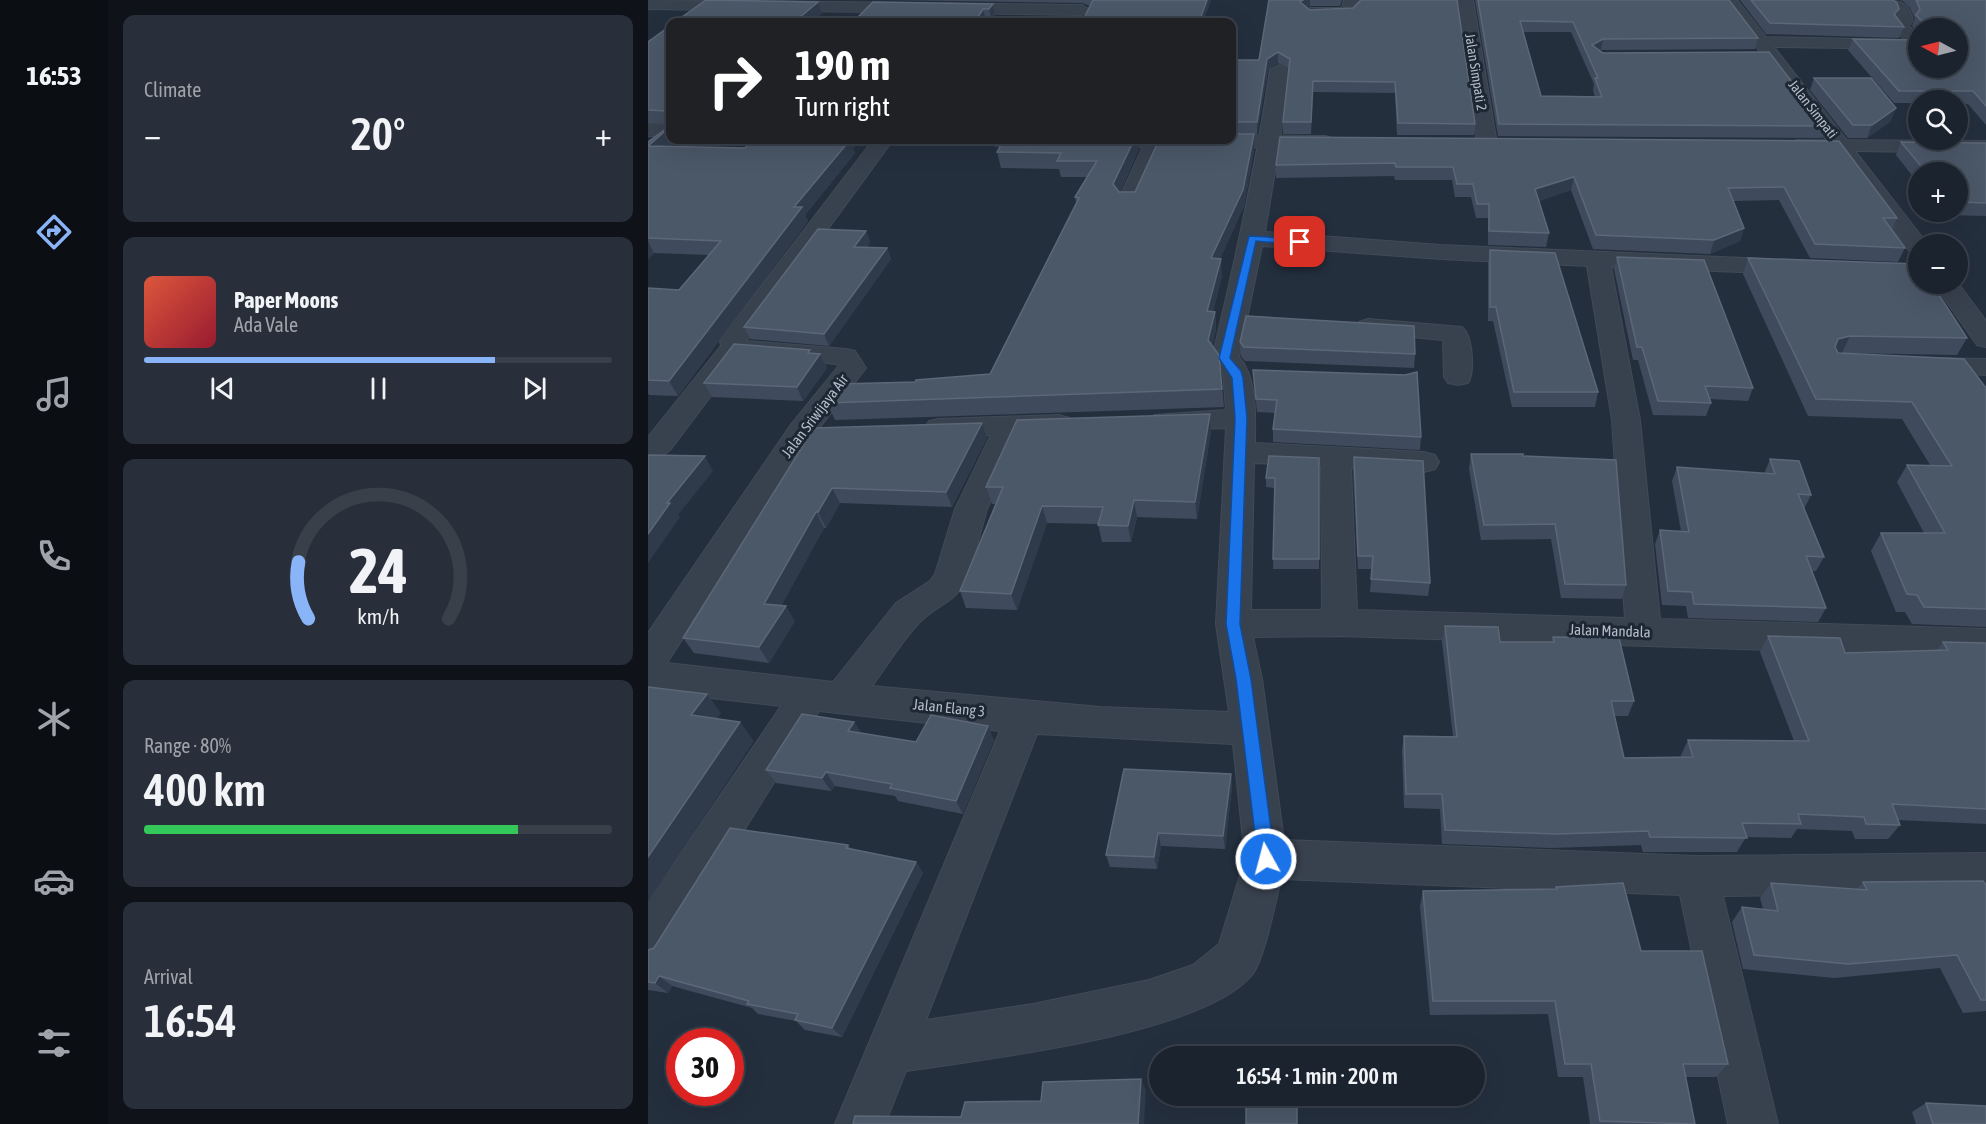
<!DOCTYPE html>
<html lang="en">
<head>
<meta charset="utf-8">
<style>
  body { margin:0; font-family:"Asap Condensed",sans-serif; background:#282f3a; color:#f1f3f6; height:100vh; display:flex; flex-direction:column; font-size:22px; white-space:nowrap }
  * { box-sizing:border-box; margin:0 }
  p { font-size:20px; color:#a0a4aa }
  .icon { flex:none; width:33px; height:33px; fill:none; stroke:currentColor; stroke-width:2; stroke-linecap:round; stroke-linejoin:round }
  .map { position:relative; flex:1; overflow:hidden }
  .panel { display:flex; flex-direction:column; gap:15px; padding:15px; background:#0f1319; width:540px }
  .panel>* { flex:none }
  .top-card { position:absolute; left:18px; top:18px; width:570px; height:126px; border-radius:12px; box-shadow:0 6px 24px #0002,0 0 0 2px #39404a; background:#202124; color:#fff; overflow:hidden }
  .needle { width:39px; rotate:277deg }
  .controls { position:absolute; left:1260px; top:18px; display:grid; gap:12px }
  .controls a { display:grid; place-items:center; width:60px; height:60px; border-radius:50%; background:#1b232e; box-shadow:0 6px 24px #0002,0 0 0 2px #39404a; font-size:30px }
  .speed { position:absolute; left:18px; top:1028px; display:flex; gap:12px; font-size:30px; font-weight:700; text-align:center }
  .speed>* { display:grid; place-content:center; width:78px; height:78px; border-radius:50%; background:#1b232e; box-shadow:0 6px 24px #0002,0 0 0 2px #39404a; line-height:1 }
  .speed .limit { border:9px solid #d22; background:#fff; color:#111 }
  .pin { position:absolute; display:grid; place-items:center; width:51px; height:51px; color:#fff; margin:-26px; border-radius:12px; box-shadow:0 3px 9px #0006 }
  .me { position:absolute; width:66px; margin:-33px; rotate:353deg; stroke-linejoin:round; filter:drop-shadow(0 0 4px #0008) }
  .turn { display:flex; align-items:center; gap:21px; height:126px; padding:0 30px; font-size:27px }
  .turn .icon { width:78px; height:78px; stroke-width:2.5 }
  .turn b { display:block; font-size:42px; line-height:51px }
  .big { font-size:45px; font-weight:600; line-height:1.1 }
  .panel .tile { flex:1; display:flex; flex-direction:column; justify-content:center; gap:9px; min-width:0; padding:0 21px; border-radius:12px; background:#282f3a }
  .panel .dial { align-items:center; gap:0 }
  .dial svg { height:156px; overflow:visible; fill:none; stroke:#39404a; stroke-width:7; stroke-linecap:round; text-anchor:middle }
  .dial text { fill:#f1f3f6; stroke:none }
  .song { display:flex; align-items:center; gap:18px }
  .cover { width:72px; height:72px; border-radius:9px; background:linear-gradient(135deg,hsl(10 70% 55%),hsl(350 70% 35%)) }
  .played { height:6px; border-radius:3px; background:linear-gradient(90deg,#8ab4f8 75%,#39404a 75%) }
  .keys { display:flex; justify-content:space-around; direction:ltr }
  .heat { display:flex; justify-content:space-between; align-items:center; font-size:33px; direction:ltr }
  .charge { height:9px; border-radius:4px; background:linear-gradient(90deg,#34c759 80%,#39404a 0) }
  .trip { position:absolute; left:501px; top:1046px; width:336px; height:60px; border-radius:30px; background:#1b232e; box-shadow:0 6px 24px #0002,0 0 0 2px #39404a; font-weight:600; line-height:60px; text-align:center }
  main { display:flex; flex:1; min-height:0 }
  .tabs { display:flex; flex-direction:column; width:108px; justify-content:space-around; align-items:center; background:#0b0e12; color:#a0a4aa }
  .tabs .icon { width:42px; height:42px }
  .tabs .selected { color:#8ab4f8 }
  .tabs b { font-size:27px; color:#f1f3f6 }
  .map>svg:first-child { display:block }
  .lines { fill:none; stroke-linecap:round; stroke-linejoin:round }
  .minor-casing { stroke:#414a57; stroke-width:2 }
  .tertiary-casing { stroke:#414a57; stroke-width:2 }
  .minor { fill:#38414e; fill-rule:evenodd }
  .tertiary { fill:#38414e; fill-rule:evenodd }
  .wall { fill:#3f4b5c; fill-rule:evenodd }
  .shaded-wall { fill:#2f3b4b }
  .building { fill:#4b5868; stroke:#5c6777; stroke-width:1.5; fill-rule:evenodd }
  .route { fill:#1a73e8; stroke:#114b97; stroke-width:1.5 }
  .labels { text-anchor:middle; stroke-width:6; stroke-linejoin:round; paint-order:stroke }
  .far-street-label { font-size:14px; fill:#b4bcc9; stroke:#1d2633 }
  .street-label { font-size:15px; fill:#b4bcc9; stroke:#1d2633 }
</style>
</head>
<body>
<main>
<nav class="tabs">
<b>16:53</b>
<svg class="icon selected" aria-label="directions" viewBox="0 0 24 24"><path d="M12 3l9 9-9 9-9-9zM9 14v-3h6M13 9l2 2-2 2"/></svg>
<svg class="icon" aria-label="music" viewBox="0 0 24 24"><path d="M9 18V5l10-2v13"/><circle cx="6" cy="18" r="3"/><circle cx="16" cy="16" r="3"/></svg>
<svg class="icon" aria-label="phone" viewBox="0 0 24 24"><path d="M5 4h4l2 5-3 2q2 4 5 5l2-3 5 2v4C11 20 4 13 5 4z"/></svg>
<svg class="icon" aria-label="climate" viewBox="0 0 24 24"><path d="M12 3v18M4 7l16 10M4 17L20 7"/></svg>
<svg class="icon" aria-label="car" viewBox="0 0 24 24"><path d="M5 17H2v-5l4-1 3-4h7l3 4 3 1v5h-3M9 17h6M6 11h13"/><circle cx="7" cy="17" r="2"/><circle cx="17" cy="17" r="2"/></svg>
<svg class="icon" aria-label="filters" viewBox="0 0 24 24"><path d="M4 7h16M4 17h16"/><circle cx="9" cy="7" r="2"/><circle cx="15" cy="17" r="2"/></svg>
</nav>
<section class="panel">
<div class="tile"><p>Climate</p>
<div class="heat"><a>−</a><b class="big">20°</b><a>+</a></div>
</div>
<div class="tile">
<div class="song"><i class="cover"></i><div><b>Paper Moons</b><p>Ada Vale</p></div></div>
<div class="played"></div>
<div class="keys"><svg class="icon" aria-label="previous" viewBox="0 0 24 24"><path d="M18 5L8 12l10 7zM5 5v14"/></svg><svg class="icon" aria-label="pause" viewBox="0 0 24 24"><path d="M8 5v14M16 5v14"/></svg><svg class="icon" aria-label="next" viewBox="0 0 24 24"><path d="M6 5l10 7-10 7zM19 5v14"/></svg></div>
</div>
<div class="tile dial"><svg viewBox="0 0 100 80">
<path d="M14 69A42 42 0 1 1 86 69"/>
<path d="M14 69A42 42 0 0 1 9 40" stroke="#8ab4f8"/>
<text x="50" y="56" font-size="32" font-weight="700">24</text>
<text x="50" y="72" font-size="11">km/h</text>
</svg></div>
<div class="tile"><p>Range · 80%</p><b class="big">400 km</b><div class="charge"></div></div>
<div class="tile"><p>Arrival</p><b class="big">16:54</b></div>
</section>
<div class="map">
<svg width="1338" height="1124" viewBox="0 0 1338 1124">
  <rect width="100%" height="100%" fill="#242f3e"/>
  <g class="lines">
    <g class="minor-casing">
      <path id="minor" d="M0,0L434,5L442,10L434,15L0,9Z
        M696,0H712L710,10L705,16L662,18L654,13L662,8H694Z
        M809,0H825L849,144L846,148H832L829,144Z
        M1073,0H1089L1118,37L1256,40L1244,25L1249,20L1247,12L1232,0C1250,0 1261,1 1265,21L1261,26L1270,36V49L1126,47L1278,242L1280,244H1270V254L1262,252Z
        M631,65L640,70L632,141L617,232L793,245L1142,260L1150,262L1154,267L1150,272L1142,274L963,267L992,420L1012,619L1338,629V657L692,636L605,637L614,679L636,840L1049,856L1338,853V893L1075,896L1130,1124H1080L1032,895L633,879C628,901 616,960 604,975C554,1035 337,1059 258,1071L237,1124H187L352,731L171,711L16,957L0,963V902L133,706L0,691V633L142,426L190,367L189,364L93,356L23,449L10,460L0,463V437L73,346L72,341L76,335L225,140H245L98,341L198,349L207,351L218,368L162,440L19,663L185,682L248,603L282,581L287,574L307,509L343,435L291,437L281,435L277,428L281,421L291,419L411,415L421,418L425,424L421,430L373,434L339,509L320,578C305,605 291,603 272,622C254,640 239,666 224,686L452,707L581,712L568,624L578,428L516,430L506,427L502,421L506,415L578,410L575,372L564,358C587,262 608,167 622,70ZM614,246L793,259L939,266L964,420L977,618L709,610L703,468L776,472L787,469L791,462L787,455L776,452L607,443C607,415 610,379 591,357ZM606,463L673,466L674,610H603ZM389,734L585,744L597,859L571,944L545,965L501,980L385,1004L278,1020Z
        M498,140L517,141L492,201L489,206H473L470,201Z
        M1310,283L1338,321V347L1329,345L1286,284Z
        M720,319L814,327C825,336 827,372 820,383L810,385L800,383L796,377L795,340L711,332L707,327L711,322Z
        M1277,358L1338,359V375L1267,372L1264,366L1267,360Z"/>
    </g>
    <g class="tertiary-casing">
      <path id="tertiary" d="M0,124L22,125V137L0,136Z
        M584,135L677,136L684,138L687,142L684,146L677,148L349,146L342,144L339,140H584Z
        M1149,140L1338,141V153L1142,150L1139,146L1142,142Z"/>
    </g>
    <use href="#minor" class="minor"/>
    <use href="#tertiary" class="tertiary"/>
  </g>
  <path class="wall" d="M241,0H563L555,22L442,6L434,3Z
    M621,0H694L692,6H662L659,8L827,124L826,135H749L747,93L665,92L663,134H635V122L641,69L630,63L620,70L609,134H584H606V150L596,206L572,259L574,276L565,311L567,312L568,329L564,346L571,355L576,407L187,420L179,403L267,382L342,374L428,203L427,197L439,177H413L411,169L353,168L349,152L491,149L472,192H487L584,140V60H611Z
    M827,0H1081L1110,38L1107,49L953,50L952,51L955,53L1178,126L1174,138L850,136ZM875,32H923L946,84L945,90L947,97L893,96Z
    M1092,0H1245L1248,17L1256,27L1251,38L1118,34Z
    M1251,0H1338V125L1320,104L1310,103V100H1270V103H1246L1200,50L1205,39L1270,68L1310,28H1270V34L1264,26L1267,19L1262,8L1255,1Z
    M345,4L347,16L344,21H338L337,22H205Z
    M22,26V140H31L23,146L97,148L105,140H212L205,149L207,153L157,215L160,221L30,396L1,395L0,393V288L31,290L61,255L6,253L0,259V142L19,128V124L0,123V42Z
    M1166,78L1243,121L1219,138H1200L1162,90Z
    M1191,141L1249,218L1244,230L1257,248L1250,262L1162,258L1131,200L1085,201L1096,228L1092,241L1062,254L945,249L923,190L891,201L901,233L898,247L840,245V218H828L823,197H807L804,180H747L746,176L628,178V165Z
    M1253,142L1338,143V216L1296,215L1293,212H1310V172H1270V183L1248,155Z
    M218,231L222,242L219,247L239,248L243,259L181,346L102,339L96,327Z
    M842,250L950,392L947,407H864L845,321H840V263Z
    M969,257L1105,388L1100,401L1062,399L1063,403L1058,416L1005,415L990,360H985L966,269Z
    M1100,258L1319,338L1309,355L1194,353L1338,388V627L1264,624L1257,612H1248L1223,551L1233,533H1276L1249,482L1259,465H1282L1254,419L1160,416L1095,274Z
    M592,342L767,354L766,368L597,361L593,356Z
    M162,350L163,353L172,354L179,368L155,401L64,397L56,383Z
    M605,370L773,437L772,450L625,442V429L627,413L609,412Z
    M562,414L563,431L549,519L489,517L483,542H454L450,524L399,523L369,610L318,608L312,591L348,504H344L338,487Z
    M334,423L339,438L304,507L192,503L178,528H176L133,606L147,621L121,663L46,653L35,638L166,428Z
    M823,454L978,585L974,599L913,598L903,539L833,540L821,469Z
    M706,457L782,583L780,596L722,592L724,569H710L705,470Z
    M671,458V569H625L627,488L618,487V478Z
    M1122,459L1163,495L1156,509L1176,557L1168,571H1164L1178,608L1170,622L1040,618L1038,606L1014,605L1007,544L1012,530L1033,531L1024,481L1029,467L1116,474Z
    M797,626L852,642H904L905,637L986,701L980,716H967L976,758L1033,757V755L1040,740L1146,741L1112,652L1120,636L1197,653L1288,651L1295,642L1338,643V824L1250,820L1252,825L1240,839H1207L1204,831L1149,829L1143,838L1098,837L1089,852H995L993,845L903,848L794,844L792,809L756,808L754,751L756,736H805L794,642Z
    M206,722L213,733L268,742L346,740L315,814L250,801L247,796L187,786L183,791L128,783L118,770Z
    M583,774L584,787L577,849L513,846L509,869L462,867L458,855Z
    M200,845L203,849L268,862L275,873L194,1037L157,1030L148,1021L110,1014L104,1008L24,986L20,993L0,990V950L6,948Z
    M1215,882L1338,885V1011L1315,1013L1292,968L1186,978L1095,969L1084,922L1094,907L1115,909L1112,898L1123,883L1209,889Z
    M908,887L993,951L1080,1064L1068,1077H1038L1047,1124H942L935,1077H910L900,1014L782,1015L772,906L775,891L907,889Z
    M1278,1103L1338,1124H1268L1264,1112Z"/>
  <path class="shaded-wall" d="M559,0H563L555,22H551Z
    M655,0H662V6L652,12V2Z
    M170,2L174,14L164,22H146Z
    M345,4L347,16L344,21L341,9Z
    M335,9L338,21L337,22H327Z
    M955,39L953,50L942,56L944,45Z
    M630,52V63L620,70L609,134V122L619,59Z
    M665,81V92L663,134V122Z
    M1248,108L1243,121L1219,138L1224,125Z
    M22,127V140H30L7,160L0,146Z
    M606,134V150L596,206L565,275L563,258Z
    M197,140H212L205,149L207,153L157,215L160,221L30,396L21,381L146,207Z
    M486,140H490L491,149L468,200L465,184Z
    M926,177L923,190L885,203L887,189Z
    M1096,228L1092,241L1062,254L1066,240Z
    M218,231L222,242L210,258L206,247Z
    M0,241L6,253L0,259Z
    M239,248L243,259L181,346L176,334Z
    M573,259L574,276L561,329L559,311Z
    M567,312L568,329L562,357L560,340Z
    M1202,336L1194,353L1182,356L1190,339Z
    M162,350L167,362L172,354L179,368L155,401L149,387L160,353Z
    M562,414L563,431L549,519L547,502Z
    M334,423L339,438L304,507L298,492Z
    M57,456L65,471L30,515L32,517L0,563V534L19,503Z
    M184,488L192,503L178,528L170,512Z
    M486,500L489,517L483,542L480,526Z
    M394,506L399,523L369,610L363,594Z
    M168,512L176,528L126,619L116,604Z
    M138,606L147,621L121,663L111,647Z
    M59,694L73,713L59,734L43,715Z
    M92,722L106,741L0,902V857Z
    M206,722L214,735L200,731Z
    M340,726L346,740L315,814L308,801Z
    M178,772L187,786L183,791L174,778Z
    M583,774L584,787L577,849L575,836Z
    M510,833L513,846L509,869L506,857Z
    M268,862L275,873L194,1037L184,1028Z
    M11,976L24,986L20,993L7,983Z
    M493,1079L498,1090L496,1124H490Z"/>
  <path class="building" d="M58,0L170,2L146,22H27Z
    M445,0H559L551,22H434Z
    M621,0H655L652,2L662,10L705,8L713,0H809L827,124L750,123L747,82L665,81L663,122H635L642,59L630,52L619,59L609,122H584V60H611Z
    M830,0H1081L1110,38L955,39L944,45L955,53L1121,52L1178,126L851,124ZM872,21L925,22L950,78H947L954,97L893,96Z
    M1103,0H1245L1249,3L1251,9L1246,14L1256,27L1122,23Z
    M1268,0H1338V106L1325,91H1251L1205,39L1270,40V68H1310V28H1276L1277,25L1268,15L1272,9Z
    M225,2L345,4L341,9H335L327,22H205Z
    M22,26V127L0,146L97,148L105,140H202L146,207H154L21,381L0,380V288L31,290L73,241L0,238V142L19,128L18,111L0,110V42Z
    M1166,78H1223L1248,108L1224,125H1205Z
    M584,134H606L595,190L563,258L573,259L559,311L567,312L560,340L571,355L574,389L179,403L191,384L267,382L268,380L342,374L431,198L427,197L449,161H409L413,153L349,152L356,140H486L465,184L471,192H487L511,140H584Z
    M632,137L1191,141L1249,218H1235L1257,248L1167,244L1136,187L1080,188L1096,228L1066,240L948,235L926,177L887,189L901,233L841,231V204H829L825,184H809L805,167H748L747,163L628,165Z
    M1253,142L1338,143V203L1310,202V172H1278Z
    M170,229L218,231L206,247L239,248L176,334L96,327Z
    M842,250L907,253L950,392H866L848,307H842Z
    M969,257L1056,260L1105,388L1057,386L1063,403L1010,401L994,347H989Z
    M1100,258L1270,264V284H1284L1319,338L1202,336L1190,339L1187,347L1190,353L1316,359L1338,388V609L1276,607L1269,595L1259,594L1233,533H1297L1259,465L1304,466L1264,402L1168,399Z
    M598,316L766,326L767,354L596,347L592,342Z
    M86,344L162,350L160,353L172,354L149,387L56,383Z
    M605,370L757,375L769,372L773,437L625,429L629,400L608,399Z
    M562,414L547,502L486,500L480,526L450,525L455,507L394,506L363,594L312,591L355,487H338L369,420Z
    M334,423L298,492L184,488L170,512H168L116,604L138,606L111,647L35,638L166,428Z
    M823,454H875V456L968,460L978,585L917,584L907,524L836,525Z
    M0,455L57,456L19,503H22L0,534Z
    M621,456L671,458V559H625L627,478H618Z
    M706,457L775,461L782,583L723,579L725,556H710Z
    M1122,459L1151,461L1163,495L1150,494L1176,557L1158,556L1178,608L1046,604L1044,592L1020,591L1012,530L1041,532L1029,467L1127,474Z
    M797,626L850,627L852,642H906L905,637L971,638L986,701H963L976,758L1045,757L1040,740L1161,741L1120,636L1192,638L1197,653L1300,650L1295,642L1338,643V809L1244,804L1252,825L1218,824L1216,817L1150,814L1153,824L1094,823L1099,838L1002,837L1000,831L908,834L797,830L794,794H758L756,736L809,737Z
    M0,687L59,694L43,715L92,722L0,857Z
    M154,714L206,722L200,731L268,742L283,715L340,726L308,801L242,788L244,784L178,772L174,778L118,770Z
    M476,769L583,774L575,836L510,833L506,857L458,855Z
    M82,828L200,845L198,848L268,862L184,1028L147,1020L150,1014L99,1004L101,1001L11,976L7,983L0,982V950L6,948Z
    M1335,881L1338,885V1000H1333L1309,955L1200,964L1106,955L1094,907L1130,911L1123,883L1219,890L1215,882Z
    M975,883L993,951H1054L1080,1064H1035L1047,1124L952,1121L943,1064H917L907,1001H785L775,891L909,889L908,887Z
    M493,1079L490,1124H205L207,1116L313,1117L317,1102L393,1101L395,1082Z
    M598,1095H649V1124H598Z
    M1278,1103L1338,1106V1124H1285Z"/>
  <path class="route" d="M601,236L652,239L656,242L652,245L608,241L582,358L593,371L595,378L599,418L592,624L603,679L627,859L625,865L618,867L612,865L610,859L588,679L578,624L587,418L584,378L571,358Z"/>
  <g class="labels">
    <g class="far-street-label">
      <text transform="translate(828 72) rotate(81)" y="5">Jalan Simpati 2</text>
      <text transform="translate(1165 109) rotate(52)" y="5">Jalan Simpati</text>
    </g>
    <g class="street-label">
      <text transform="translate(167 416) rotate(-53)" y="5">Jalan Sriwijaya Air</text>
      <text transform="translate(962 631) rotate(2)" y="5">Jalan Mandala</text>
      <text transform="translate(301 708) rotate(6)" y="5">Jalan Elang 3</text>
    </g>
  </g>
</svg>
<div class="controls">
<a><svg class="needle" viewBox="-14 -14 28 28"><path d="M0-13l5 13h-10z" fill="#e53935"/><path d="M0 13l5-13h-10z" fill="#a0a4aa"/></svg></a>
<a><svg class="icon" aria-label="search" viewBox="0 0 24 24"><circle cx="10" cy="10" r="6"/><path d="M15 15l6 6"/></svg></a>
<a>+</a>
<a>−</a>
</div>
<div class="speed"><div class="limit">30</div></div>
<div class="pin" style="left:652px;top:242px;background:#d93025"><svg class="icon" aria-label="arrive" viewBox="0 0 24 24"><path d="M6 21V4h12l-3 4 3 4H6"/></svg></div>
<svg class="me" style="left:618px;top:859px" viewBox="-20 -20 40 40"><circle r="17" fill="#1a73e8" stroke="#fff" stroke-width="3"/><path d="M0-11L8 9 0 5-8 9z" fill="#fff"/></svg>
<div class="trip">16:54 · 1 min · 200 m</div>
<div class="top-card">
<div class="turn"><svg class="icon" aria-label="right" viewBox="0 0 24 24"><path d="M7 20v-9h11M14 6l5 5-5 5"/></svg><div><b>190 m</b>Turn right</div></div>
</div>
</div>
</main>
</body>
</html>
